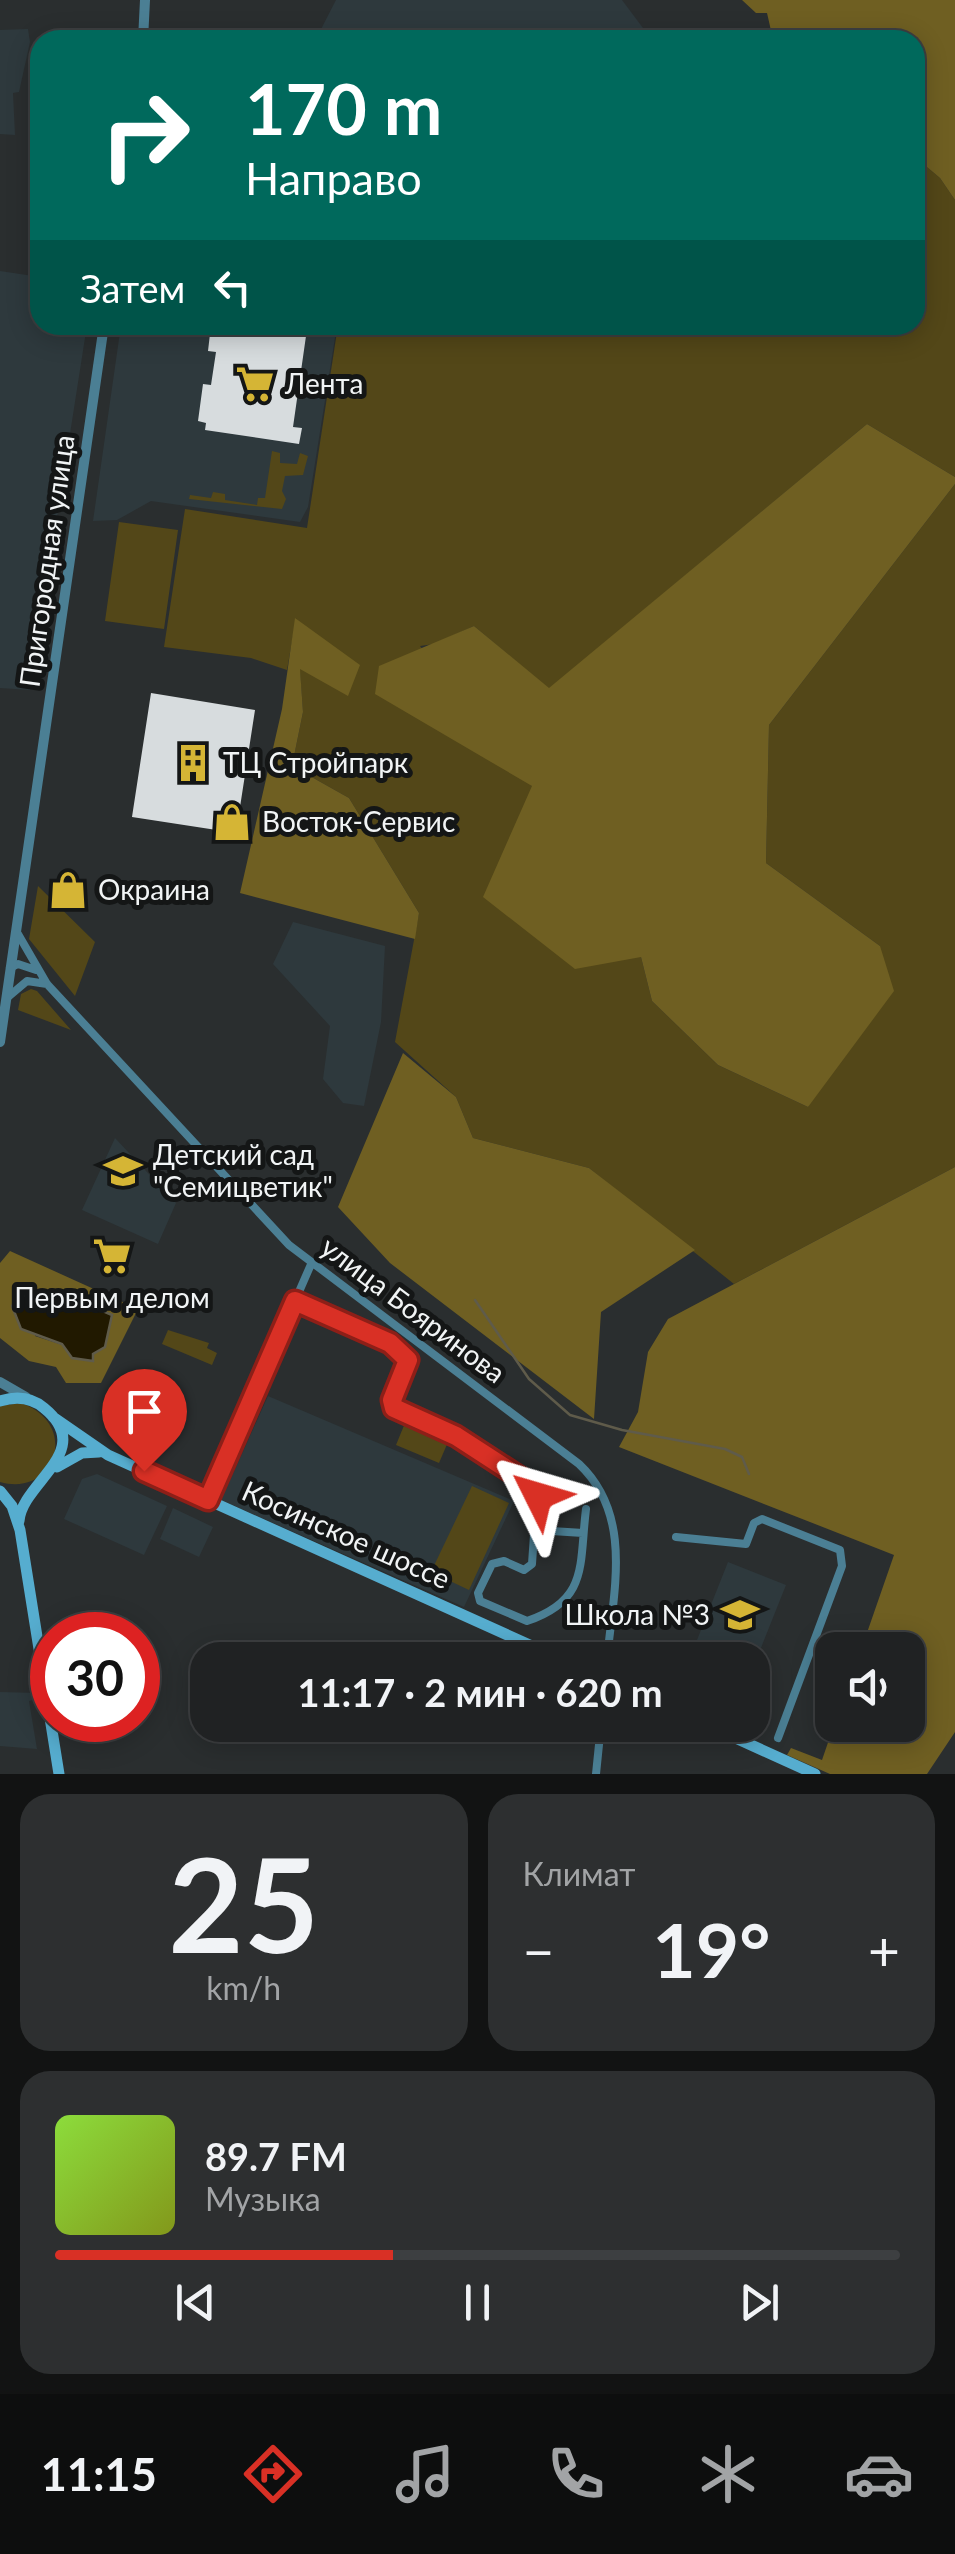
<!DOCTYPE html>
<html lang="ru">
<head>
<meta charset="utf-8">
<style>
  body { margin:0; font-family:Lato,sans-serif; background:#2d2f30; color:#f1f3f6; height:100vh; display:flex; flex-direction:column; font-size:38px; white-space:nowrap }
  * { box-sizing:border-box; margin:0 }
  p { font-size:32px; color:#a2a4a6 }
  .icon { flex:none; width:55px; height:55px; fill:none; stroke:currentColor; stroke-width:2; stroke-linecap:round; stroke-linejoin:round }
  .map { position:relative; height:1774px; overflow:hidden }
  .sheet { display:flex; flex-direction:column; gap:20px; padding:20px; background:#121313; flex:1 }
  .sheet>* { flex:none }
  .top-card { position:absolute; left:30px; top:30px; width:895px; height:305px; border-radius:30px; box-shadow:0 5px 25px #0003,0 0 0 2px #3d3f41; background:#00695c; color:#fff; overflow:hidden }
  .tools { position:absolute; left:815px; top:1632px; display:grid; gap:20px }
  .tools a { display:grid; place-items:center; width:110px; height:110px; border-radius:20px; background:#202223; box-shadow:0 5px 25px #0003,0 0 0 2px #3d3f41; font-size:50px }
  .speed { position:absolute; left:30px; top:1612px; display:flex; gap:20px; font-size:50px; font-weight:700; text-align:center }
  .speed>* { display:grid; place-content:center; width:130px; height:130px; border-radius:50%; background:#202223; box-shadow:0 5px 25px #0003,0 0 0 2px #3d3f41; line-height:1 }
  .speed .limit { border:15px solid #d22; background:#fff; color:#111 }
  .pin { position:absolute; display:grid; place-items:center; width:85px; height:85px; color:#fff; margin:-102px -42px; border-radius:50% 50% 50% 0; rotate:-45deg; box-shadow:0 0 10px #0007 }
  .pin .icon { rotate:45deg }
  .me { position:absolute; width:110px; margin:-55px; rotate:310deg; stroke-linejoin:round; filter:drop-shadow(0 0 8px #0008) }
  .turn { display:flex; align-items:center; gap:35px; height:210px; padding:0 50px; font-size:45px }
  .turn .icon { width:130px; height:130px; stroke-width:2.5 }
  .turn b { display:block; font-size:70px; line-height:85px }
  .then { display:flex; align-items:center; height:95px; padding:0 50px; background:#0003; gap:20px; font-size:38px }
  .big { font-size:75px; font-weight:700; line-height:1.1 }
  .sheet .tile { flex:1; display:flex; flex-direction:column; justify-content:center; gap:15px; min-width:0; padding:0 35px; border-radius:30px; background:#2d2f30 }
  .sheet .dial { align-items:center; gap:0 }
  .dial b { font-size:130px; line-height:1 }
  .song { display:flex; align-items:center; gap:30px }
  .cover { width:120px; height:120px; border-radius:15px; background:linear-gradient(135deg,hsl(90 70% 55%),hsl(70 70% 35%)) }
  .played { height:10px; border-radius:5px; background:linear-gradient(90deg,#d93025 40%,#3d3f41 40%) }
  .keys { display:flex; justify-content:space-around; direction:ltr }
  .heat { display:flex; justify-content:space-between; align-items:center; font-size:55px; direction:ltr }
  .sheet .tiles { flex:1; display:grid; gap:20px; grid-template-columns:1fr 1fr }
  .tile:last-child { grid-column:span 2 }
  .trip { position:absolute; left:190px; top:1642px; width:580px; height:100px; border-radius:30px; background:#202223; box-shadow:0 5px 25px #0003,0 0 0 2px #3d3f41; font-weight:700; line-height:100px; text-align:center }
  .dock { display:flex; height:160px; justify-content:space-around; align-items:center; background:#0d0e0e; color:#a2a4a6 }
  .dock .icon { width:70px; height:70px }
  .dock .active { color:#d93025 }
  .dock b { font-size:45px; color:#f1f3f6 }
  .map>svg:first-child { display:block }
  .built { fill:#2e393d }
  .green { fill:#534718 }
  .forest { fill:#6f5f22; fill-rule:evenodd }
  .water { fill:#211900; stroke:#5f5b4a; stroke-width:2.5 }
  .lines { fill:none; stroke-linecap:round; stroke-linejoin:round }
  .stream { stroke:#5f5b4a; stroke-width:2.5 }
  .building { fill:#d7dcde }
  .minor { stroke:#4b7f94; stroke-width:8 }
  .tertiary { stroke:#4b7f94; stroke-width:10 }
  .secondary { stroke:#56adcf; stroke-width:11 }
  .route-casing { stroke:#8d1f18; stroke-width:25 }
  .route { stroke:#d93025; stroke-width:18 }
  .labels { text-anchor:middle; stroke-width:10; stroke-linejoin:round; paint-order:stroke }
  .poi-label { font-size:28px; fill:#f1f4f5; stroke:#141616; text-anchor:start }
  .street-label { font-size:28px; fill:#f1f4f5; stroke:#141616 }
</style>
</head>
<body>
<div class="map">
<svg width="955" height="1774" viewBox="0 0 955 1774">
  <rect width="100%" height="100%" fill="#2a2e2f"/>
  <path class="built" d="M336,0H622L652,40H327L318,35Z
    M28,29L30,42L19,92L13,93L15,135L0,134V30Z
    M0,271L40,277V325H87L30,690L0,688Z
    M121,325H337L308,507L300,522L151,501L117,520L93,521Z
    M293,922L385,946L381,1022L364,1106L343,1103L323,1079L330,1026L273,964Z
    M115,1138L176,1203L158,1244L82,1210Z
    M268,1396L514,1501L464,1607L221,1500Z
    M97,1474L167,1506L144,1555L64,1519L82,1479Z
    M173,1508L213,1527L199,1557L160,1539Z
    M728,1562L786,1585L753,1668L752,1660H731L695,1645Z
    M0,1692L37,1693L38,1699L29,1701L37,1749L0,1746Z"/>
  <path class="green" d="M915,157L940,178L955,200V477L867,424L549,689L474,626L434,644L420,646L532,786L641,957L652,1001L718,1065L808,1107L880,946L766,863L769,725L955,484V1167L734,1284L589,1168L473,1138L456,1097L395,1042L419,913L349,798L292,766L303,712L296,618L287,670L251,658L164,647L185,509L307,528L338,325H915Z
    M272,451L280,453V463L297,464L300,453L308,456L303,475L285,476L282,491L286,499L282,509L189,499L190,495L211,498L213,492L225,494V500L257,505L258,498H265Z
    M119,522L178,530L164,629L105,621Z
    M38,886L95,942L75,996L29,939Z
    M31,989L37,991L71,1030L18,1010L21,994Z
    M168,1330L209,1343L207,1348L217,1353L212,1365L162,1344Z
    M21,1403C81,1424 55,1498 0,1482V1406Z
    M405,1423L448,1442L439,1463L396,1445Z
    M472,1486L509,1503L469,1590L431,1572Z"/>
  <path class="forest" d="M742,0H955V200L940,178L915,157V40H782L772,35L767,13H756Z
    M867,424L955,477V484L769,725L766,863L880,946L894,991L808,1107L718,1065L652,1001L641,957L575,969L483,897L532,786L375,694L379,666L474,626L549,688Z
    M295,618L360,665L348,696L300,669L303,712L292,766L349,798L419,913L415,939L240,893L282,709Z
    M403,1053L456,1097L473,1138L589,1168L695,1250L601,1312L594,1419L390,1263L338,1207Z
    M955,1167V1732L927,1774H830L787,1755L791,1748L822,1760L834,1725H908V1650H861L894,1555L619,1447L638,1412L648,1352L668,1319Z
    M10,1251L138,1309L101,1383H66L56,1367L29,1361L0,1338V1263ZM39,1292L80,1301L112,1315L93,1355L35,1336Z"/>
  <path class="water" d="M39,1292L80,1301L112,1315L105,1347L93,1354V1361L72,1358L62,1344L21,1329L12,1306L19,1297Z"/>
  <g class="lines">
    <path class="stream" d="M475,1300L529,1379L570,1415L622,1430L725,1449L742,1457L749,1474"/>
  </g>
  <path class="building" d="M211,325L318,328L317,337L306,336L293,427L302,428L299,444L205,430L206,423L198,421L203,384L211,385L216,352L208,351Z
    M151,693L255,710L236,833L132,817Z"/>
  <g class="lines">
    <path class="minor" d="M18,934L47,984L289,1245L579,1464C634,1516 613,1592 607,1660
      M10,968L18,964L36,970
      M8,997L27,981L47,984
      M295,1301L390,1343L408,1360L392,1399L394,1408L456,1436L537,1490L532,1564L524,1570L504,1561L492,1564L478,1593L480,1601L527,1621C589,1600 579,1565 586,1509
      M208,1500L312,1262
      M536,1530L583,1533
      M676,1537L746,1544L754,1523L762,1519L840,1550L842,1566L778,1738
      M596,1774L601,1725"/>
    <path class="tertiary" d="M143,40L145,0
      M0,1042L104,325
      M0,1382L26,1397"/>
    <path class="secondary" d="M0,1401C16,1396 31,1397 44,1408C97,1451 22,1482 19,1521
      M53,1417L108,1455L563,1660
      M57,1467L82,1453L99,1452
      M0,1491L12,1506L20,1530L59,1774
      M707,1725L815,1774"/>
  </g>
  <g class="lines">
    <g class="route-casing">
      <path id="route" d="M144,1471L208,1500L295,1301L390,1343L408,1360L392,1400L394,1408L456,1436L533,1486L538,1496"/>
    </g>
    <use href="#route" class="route"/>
  </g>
  <defs>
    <g id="supermarket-bare" transform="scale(3)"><path d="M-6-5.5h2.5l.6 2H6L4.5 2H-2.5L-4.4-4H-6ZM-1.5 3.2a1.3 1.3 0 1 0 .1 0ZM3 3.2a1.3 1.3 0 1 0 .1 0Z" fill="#d5b535" stroke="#141616" stroke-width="2.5" paint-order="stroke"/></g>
    <g id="building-bare" transform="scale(3)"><path d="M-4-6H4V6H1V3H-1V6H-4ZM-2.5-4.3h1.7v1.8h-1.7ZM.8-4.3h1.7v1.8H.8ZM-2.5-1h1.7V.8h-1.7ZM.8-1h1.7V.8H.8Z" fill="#d5b535" stroke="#141616" stroke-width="2.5" paint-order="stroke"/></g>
    <g id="shop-bare" transform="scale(3)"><path d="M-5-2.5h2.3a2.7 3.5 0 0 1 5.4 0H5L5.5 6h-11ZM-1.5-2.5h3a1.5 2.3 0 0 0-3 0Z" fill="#d5b535" stroke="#141616" stroke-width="2.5" paint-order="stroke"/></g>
    <g id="school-bare" transform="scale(3)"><path d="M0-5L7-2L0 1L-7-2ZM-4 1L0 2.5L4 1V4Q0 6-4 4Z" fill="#d5b535" stroke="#141616" stroke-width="2.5" paint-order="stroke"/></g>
  </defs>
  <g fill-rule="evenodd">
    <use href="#supermarket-bare" x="255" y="384"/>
    <use href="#building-bare" x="193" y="763"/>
    <use href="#shop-bare" x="232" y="822"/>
    <use href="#shop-bare" x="68" y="890"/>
    <use href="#school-bare" x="123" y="1171"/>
    <use href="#supermarket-bare" x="112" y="1256"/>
    <use href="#school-bare" x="740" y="1615"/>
  </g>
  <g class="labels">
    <g class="poi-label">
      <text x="285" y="394">Лента</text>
      <text x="223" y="773">ТЦ Стройпарк</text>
      <text x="262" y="832">Восток-Сервис</text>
      <text x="98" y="900">Окраина</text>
      <text x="153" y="1165">Детский сад<tspan x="153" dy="32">"Семицветик"</tspan></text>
      <text x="112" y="1308" text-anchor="middle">Первым делом</text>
      <text x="710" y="1625" text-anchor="end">Школа №3</text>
    </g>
    <g class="street-label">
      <text transform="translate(47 561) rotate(-82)" y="10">Пригородная улица</text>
      <text transform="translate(413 1310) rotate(37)" y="10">улица Бояринова</text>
      <text transform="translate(346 1535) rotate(24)" y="10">Косинское шоссе</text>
    </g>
  </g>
</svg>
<div class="tools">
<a><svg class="icon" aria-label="sound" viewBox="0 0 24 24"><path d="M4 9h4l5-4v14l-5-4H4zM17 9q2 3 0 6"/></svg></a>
</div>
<div class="speed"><div class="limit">30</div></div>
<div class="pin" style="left:144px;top:1471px;background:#d93025"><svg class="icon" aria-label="arrive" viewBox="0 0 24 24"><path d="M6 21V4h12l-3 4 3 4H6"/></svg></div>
<svg class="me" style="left:538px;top:1496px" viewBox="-20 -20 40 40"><path d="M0-17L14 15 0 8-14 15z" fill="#d93025" stroke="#fff" stroke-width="4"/></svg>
<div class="trip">11:17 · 2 мин · 620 m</div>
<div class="top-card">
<div class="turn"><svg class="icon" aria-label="right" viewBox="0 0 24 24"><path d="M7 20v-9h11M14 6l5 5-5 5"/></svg><div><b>170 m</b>Направо</div></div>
<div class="then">Затем<svg class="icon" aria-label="left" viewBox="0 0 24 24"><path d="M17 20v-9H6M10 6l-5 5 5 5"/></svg></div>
</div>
</div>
<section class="sheet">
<div class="tiles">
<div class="tile dial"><b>25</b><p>km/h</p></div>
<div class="tile"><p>Климат</p>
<div class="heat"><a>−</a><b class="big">19°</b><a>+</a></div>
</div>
<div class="tile">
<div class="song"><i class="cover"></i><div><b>89.7 FM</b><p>Музыка</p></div></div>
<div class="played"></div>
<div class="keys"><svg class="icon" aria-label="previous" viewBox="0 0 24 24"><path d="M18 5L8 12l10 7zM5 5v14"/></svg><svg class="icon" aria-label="pause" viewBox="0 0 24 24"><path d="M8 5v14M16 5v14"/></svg><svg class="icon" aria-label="next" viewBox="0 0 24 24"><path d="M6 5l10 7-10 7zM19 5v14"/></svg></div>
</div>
</div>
</section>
<nav class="dock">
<b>11:15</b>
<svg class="icon active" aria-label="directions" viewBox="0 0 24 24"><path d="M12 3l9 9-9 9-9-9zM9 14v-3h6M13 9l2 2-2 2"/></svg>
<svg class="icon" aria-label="music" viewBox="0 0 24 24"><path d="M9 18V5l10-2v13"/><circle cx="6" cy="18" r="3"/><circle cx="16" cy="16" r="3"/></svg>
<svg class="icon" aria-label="phone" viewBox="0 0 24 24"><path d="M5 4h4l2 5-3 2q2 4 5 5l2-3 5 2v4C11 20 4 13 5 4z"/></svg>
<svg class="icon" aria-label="climate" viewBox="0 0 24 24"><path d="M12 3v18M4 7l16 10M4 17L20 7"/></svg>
<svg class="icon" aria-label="car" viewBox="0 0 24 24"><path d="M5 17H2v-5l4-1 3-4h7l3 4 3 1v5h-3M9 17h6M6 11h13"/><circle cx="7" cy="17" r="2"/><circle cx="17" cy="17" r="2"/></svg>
</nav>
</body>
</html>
